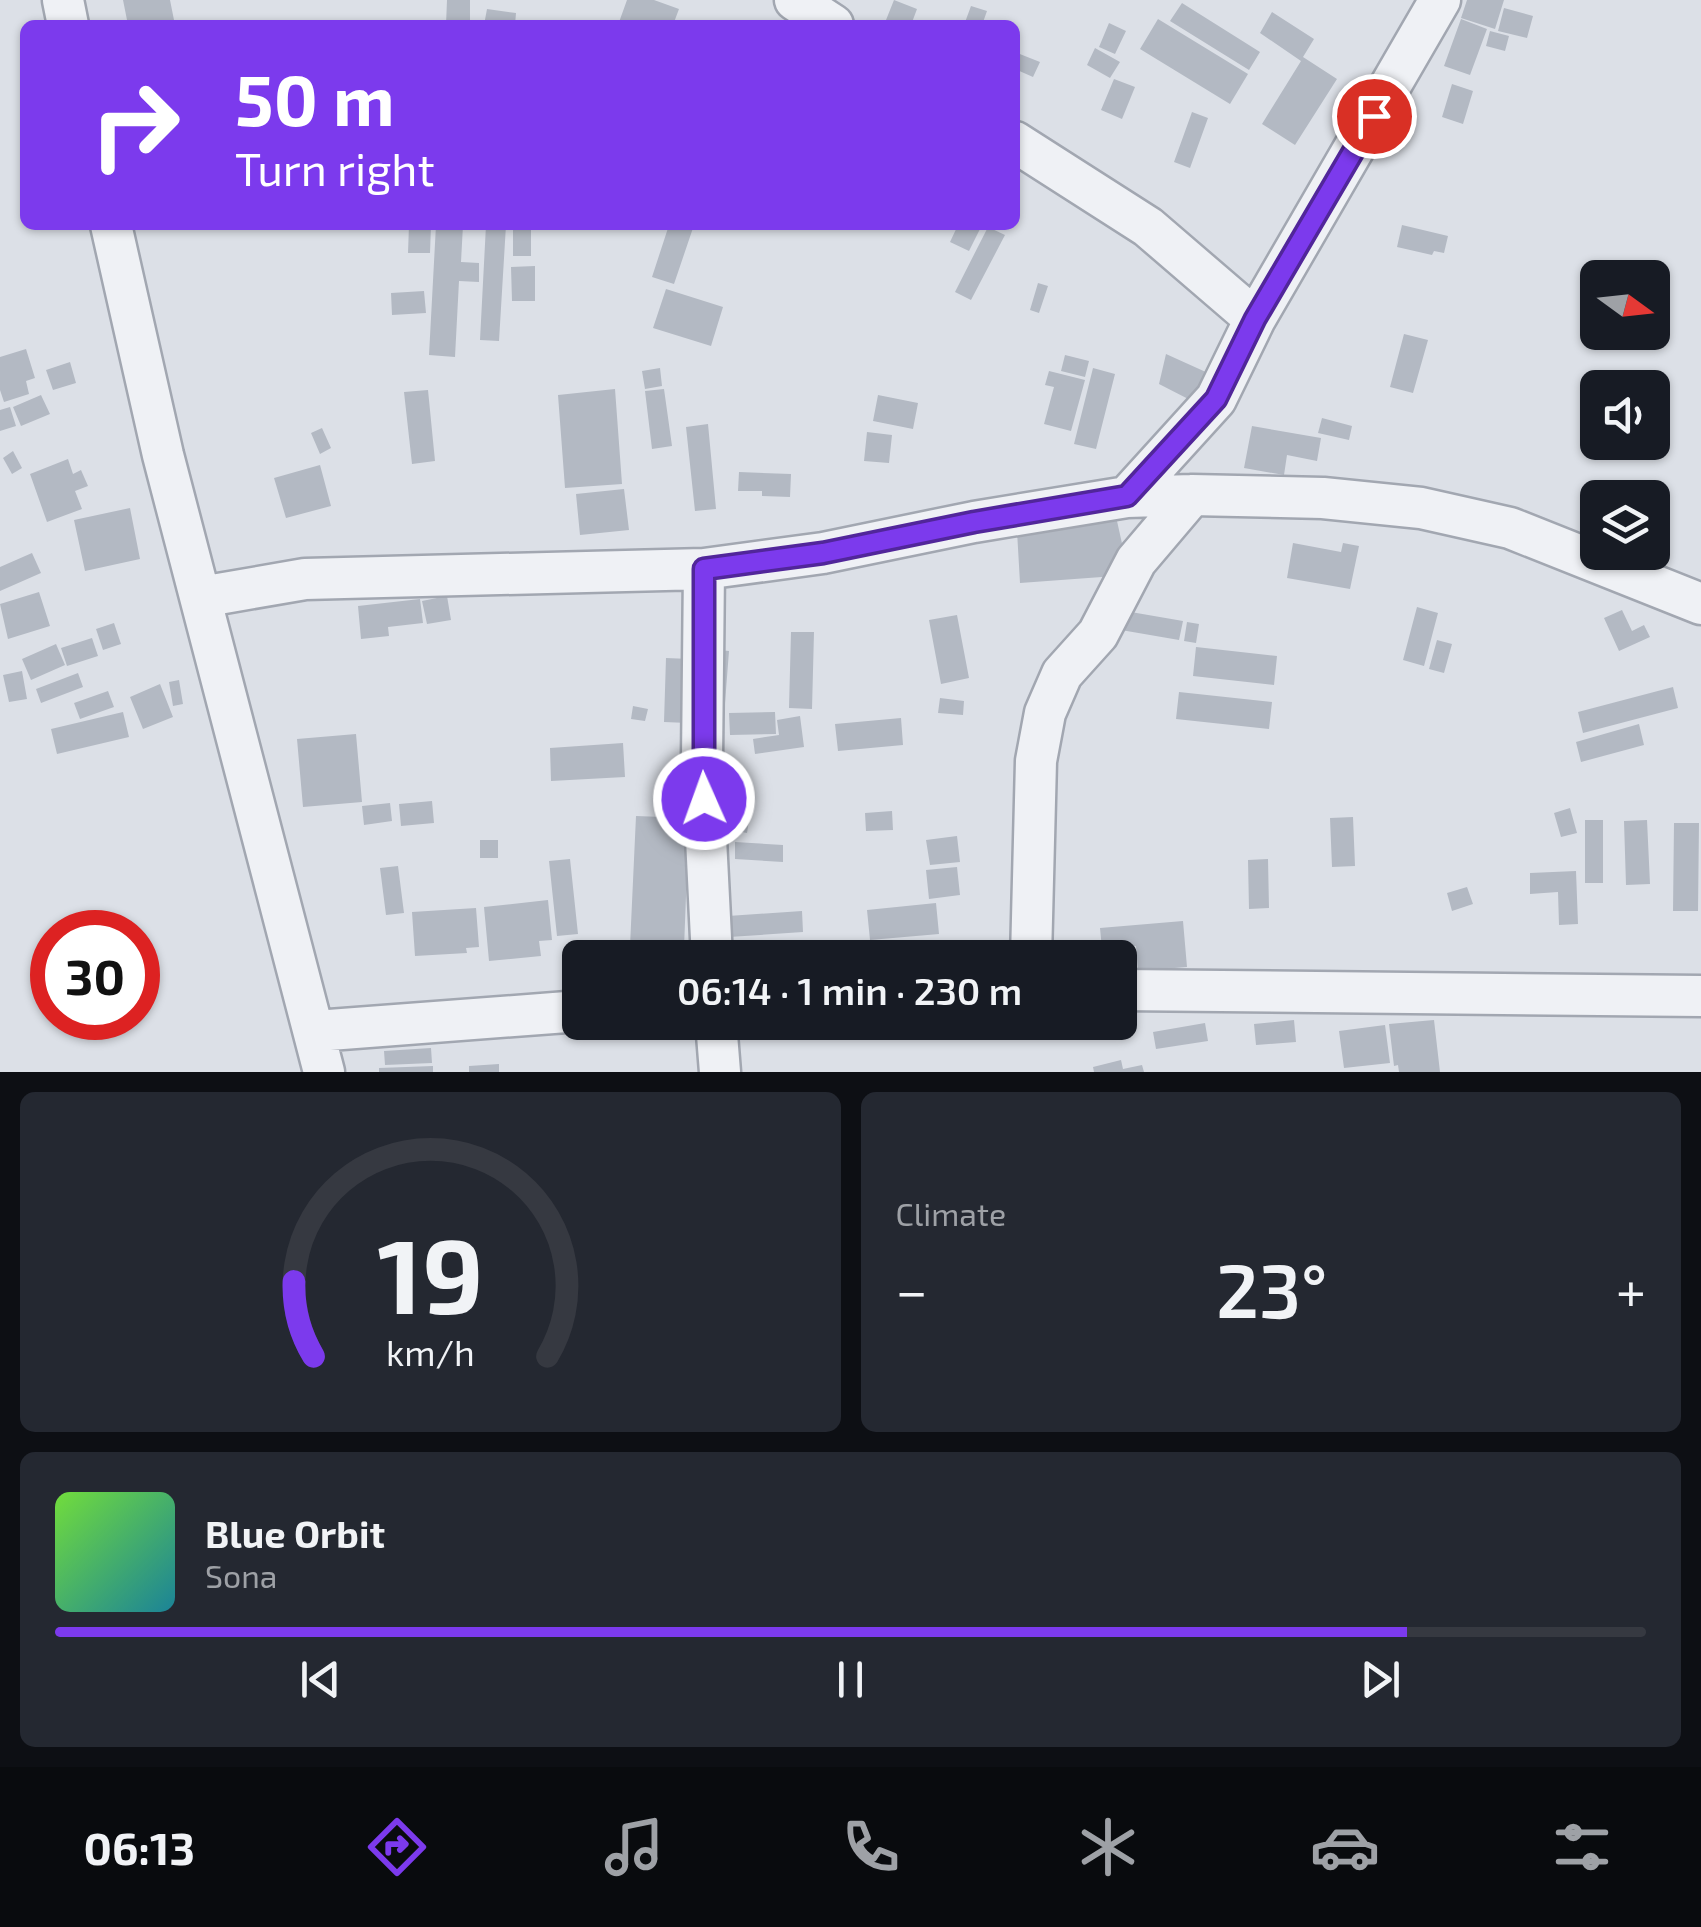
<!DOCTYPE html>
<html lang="en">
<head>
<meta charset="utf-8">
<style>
  body { margin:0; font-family:"Exo 2",sans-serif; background:#242831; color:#f1f3f6; height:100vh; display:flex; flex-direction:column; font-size:38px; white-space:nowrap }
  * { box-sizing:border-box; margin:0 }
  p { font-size:32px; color:#9ea1a6 }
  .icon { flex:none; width:55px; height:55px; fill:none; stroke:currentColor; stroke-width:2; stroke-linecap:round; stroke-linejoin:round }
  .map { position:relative; height:1072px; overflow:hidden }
  .side { display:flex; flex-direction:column; gap:20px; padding:20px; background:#0d0f14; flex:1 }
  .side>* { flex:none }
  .hud { position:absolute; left:20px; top:20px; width:1000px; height:210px; border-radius:15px; box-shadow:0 2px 8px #0004; background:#7c3aed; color:#fff; overflow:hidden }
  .needle { width:65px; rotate:105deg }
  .buttons { position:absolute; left:1580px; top:260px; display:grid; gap:20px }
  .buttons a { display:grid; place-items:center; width:90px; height:90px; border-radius:15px; background:#171b24; box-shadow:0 2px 8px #0004; font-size:50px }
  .speed { position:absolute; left:30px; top:910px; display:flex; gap:20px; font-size:50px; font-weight:700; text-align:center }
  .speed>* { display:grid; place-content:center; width:130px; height:130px; border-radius:50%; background:#171b24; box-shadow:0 2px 8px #0004; line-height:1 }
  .speed .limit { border:15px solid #d22; background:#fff; color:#111 }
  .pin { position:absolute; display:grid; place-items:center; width:85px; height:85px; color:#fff; margin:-42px; border:5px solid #fff; border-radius:50%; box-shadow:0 2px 10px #0007 }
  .me { position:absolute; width:110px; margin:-55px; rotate:358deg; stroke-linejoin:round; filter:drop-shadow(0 0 8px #0008) }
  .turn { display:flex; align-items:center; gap:35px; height:210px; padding:0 50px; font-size:45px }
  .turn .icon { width:130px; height:130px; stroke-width:2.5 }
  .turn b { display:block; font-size:70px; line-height:85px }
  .big { font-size:75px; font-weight:600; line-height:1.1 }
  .side .tile { flex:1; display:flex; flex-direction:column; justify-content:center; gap:15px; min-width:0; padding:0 35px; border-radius:15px; background:#242831 }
  .side .dial { align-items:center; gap:0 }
  .dial svg { height:260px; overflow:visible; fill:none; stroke:#363941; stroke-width:7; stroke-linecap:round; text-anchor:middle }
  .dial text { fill:#f1f3f6; stroke:none }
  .song { display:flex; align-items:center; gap:30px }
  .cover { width:120px; height:120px; border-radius:15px; background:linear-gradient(135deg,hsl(100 70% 55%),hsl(190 70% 35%)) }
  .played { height:10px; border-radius:5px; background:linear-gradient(90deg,#7c3aed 85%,#363941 85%) }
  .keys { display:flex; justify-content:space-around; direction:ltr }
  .heat { display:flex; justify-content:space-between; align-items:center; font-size:55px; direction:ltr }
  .side .tiles { flex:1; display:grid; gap:20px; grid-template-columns:1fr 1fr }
  .tile:last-child { grid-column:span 2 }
  .trip { position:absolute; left:562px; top:940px; width:575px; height:100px; border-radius:15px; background:#171b24; box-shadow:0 2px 8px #0004; font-weight:600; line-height:100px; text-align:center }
  .dock { display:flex; height:160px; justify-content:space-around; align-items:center; background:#090b0e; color:#9ea1a6 }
  .dock .icon { width:70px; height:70px }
  .dock .on { color:#7c3aed }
  .dock b { font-size:45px; color:#f1f3f6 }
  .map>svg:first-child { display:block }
  .building { fill:#b3b9c3 }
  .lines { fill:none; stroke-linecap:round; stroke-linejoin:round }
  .minor-casing { stroke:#a2a7b1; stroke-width:45 }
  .minor { stroke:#eff1f5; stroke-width:40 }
  .route-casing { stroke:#51269a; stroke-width:25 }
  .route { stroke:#7c3aed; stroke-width:18 }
</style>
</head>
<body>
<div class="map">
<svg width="1701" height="1072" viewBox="0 0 1701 1072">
  <rect width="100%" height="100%" fill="#dce0e7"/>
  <path class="building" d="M123,0H170L175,25H128Z
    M447,0H470V25H446Z
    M627,0H654L679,9L673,25H618Z
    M894,0L917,9L911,25H884Z
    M1467,0H1504L1495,29L1461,18Z
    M1182,3L1260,52L1249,70L1170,21Z
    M971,6L987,11L982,25H964Z
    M1504,8L1533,16L1527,38L1498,31Z
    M487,9L516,13L515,25H484Z
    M1272,12L1314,39L1303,57L1337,79L1295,145L1262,124L1301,61L1260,33Z
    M1158,19L1248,74L1230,104L1140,49Z
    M1461,19L1487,29L1470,75L1444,66Z
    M1109,23L1126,31L1115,54L1099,47Z
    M1490,31L1509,36L1505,51L1486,46Z
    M1095,48L1120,62L1110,78L1087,65Z
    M1015,52L1040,62L1033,77L1015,69Z
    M1114,79L1135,87L1122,119L1101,110Z
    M1452,84L1473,91L1463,124L1442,117Z
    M1192,112L1208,118L1190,168L1174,162Z
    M409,225H431L430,253H408Z
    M436,225H463L461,262L479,263V282L459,281L455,357L429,355Z
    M486,225H506L499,341L480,340Z
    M669,225H694L674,284L652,277Z
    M958,225H982L969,251L950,242Z
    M1402,225L1448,236L1444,253L1434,251L1432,255L1397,247Z
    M513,226H531V256H513Z
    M988,227L1005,235L971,300L955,292Z
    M535,266V301H512L511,267Z
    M1038,283L1048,286L1039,313L1030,310Z
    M666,289L723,307L711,346L653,328Z
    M424,291L426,313L392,315L391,293Z
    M1404,334L1428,340L1413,393L1390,387Z
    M26,349L35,378L26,381L29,394L4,402L0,390V357Z
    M1166,354L1208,373L1198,404L1159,384Z
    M1065,355L1089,361L1085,377L1061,371Z
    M70,362L76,383L53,390L46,370Z
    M660,368L662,386L645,389L642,371Z
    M1093,368L1115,374L1096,449L1074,444Z
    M1049,371L1085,380L1071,431L1044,424L1054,387L1045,385Z
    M615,389L622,484L565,488L558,395Z
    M664,389L672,446L652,449L645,391Z
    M428,390L435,461L412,464L404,392Z
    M41,395L50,414L21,426L13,407Z
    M878,395L918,403L913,429L873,421Z
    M10,407L16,426L0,431V410Z
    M1322,418L1352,426L1349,440L1318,433Z
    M708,424L716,509L695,511L686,427Z
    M1252,426L1321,438L1317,461L1287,455L1284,475L1244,468Z
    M322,428L331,448L320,454L311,433Z
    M867,432L892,435L889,463L864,461Z
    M13,451L22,468L12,474L3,458Z
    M68,459L73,474L81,470L88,486L75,491L82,509L47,522L30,474Z
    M320,465L331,506L286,518L274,478Z
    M739,472L791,474L790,497L762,496V491H738Z
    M624,489L629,530L580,535L576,494Z
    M130,508L140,559L85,571L74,520Z
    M1117,521L1129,575L1020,583L1017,531Z
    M1293,543L1341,552L1343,543L1359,546L1350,589L1287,578Z
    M32,553L41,573L0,591V567Z
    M39,592L50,626L8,639L0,604Z
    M447,596L451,620L427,624L422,601Z
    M420,599L423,623L388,627L389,636L361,639L358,606Z
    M1417,607L1438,613L1424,666L1403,660Z
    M1622,610L1632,631L1644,625L1650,637L1619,651L1604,618Z
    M1125,611L1183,621L1179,640L1121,630Z
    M957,615L969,678L941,684L929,620Z
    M1187,622L1199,624L1196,643L1184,641Z
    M114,623L121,644L103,650L96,629Z
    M791,632H814L812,709L789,708Z
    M92,638L98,656L67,666L61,648Z
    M1437,640L1452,644L1444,673L1429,669Z
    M56,644L65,665L31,680L22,659Z
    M1196,647L1277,656L1274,685L1193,676Z
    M710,649L729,651L723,729L704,728Z
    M666,658L690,659L688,723L664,722Z
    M22,671L27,699L9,702L3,675Z
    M78,673L83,687L41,703L36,689Z
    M179,680L183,704L173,706L169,682Z
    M160,684L173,717L143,729L130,697Z
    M1673,687L1678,708L1583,733L1578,712Z
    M108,691L114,707L80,719L74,703Z
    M1179,692L1272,702L1269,729L1176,719Z
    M940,698L964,701L963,715L938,713Z
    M633,706L648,709L645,721L631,719Z
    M123,712L129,737L57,754L51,729Z
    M775,712L776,734L730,735L729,713Z
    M800,716L804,747L755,754L753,739L779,735L777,720Z
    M901,718L903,745L838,751L835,724Z
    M1639,724L1644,745L1581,762L1576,742Z
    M356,734L362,802L303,807L297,739Z
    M623,743L625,777L551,781L550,748Z
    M731,798L752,801L747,833L725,829Z
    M432,801L434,823L401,826L399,804Z
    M390,803L392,821L364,825L362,806Z
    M1570,808L1577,833L1561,837L1554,813Z
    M892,811L893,830L866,831L865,813Z
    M636,816L689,818L684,948L630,946Z
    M1353,817L1355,866L1332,867L1330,818Z
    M1585,820H1603V883H1585Z
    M1647,820L1650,884L1626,885L1624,821Z
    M1674,823H1699L1698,911H1673Z
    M957,836L960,862L930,865L926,840Z
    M480,840H498V858H480Z
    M735,842L783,845V862L735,859Z
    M570,859L578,934L557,936L549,861Z
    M1268,859L1269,908L1249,909L1248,860Z
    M398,866L404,913L386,915L380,868Z
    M957,867L960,895L929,899L926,870Z
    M1576,871L1578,924L1559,925L1558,892L1530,894V873Z
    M1467,887L1473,904L1452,911L1447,893Z
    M548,900L552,940L539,941L541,956L489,961L484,907Z
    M936,903L939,934L870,940L867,910Z
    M476,908L479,947L466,948L467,953L415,956L412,912Z
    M802,911L803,932L729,937L728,916Z
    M1183,921L1187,967L1138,971L1136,946L1102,949L1100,928Z
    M1294,1020L1296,1042L1256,1045L1254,1024Z
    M1434,1020L1440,1072H1399L1398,1065L1394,1066L1389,1024Z
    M1205,1023L1208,1041L1156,1049L1153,1032Z
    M1385,1025L1390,1063L1344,1068L1339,1031Z
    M431,1048L432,1063L385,1065L384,1051Z
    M1121,1060L1123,1069L1142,1065L1144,1072H1094L1093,1067Z
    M499,1064V1072H469V1066Z
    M433,1066V1072H379V1068Z"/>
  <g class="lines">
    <g class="minor-casing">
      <path id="minor" d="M63,0L68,25
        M795,0L833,25
        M1015,142L1148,227L1255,319L1216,399L1127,497
        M111,225L163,455L324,1072
        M1255,319L1440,0
        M704,569L702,759L712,958
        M201,597L305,579L704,569L823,553L974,522L1127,497L1192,495L1323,498L1421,508L1510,528L1701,604
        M1031,958L1036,761L1045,713L1062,674L1098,634L1136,561L1192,495
        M1120,990L1701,996
        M716,1022L720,1072
        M316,1031L580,1011"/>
    </g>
    <use href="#minor" class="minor"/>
  </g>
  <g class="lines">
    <g class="route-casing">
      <path id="route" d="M704,799V569L823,553L974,522L1127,496L1216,399L1255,319L1374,116"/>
    </g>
    <use href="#route" class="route"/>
  </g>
</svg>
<div class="buttons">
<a><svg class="needle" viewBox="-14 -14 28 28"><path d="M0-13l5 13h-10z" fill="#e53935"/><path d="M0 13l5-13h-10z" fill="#9ea1a6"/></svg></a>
<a><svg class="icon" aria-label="sound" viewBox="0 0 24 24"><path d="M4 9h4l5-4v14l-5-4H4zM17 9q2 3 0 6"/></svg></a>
<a><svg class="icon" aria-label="layers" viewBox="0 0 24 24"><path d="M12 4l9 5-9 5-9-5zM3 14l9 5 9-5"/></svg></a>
</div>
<div class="speed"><div class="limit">30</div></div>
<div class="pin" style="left:1374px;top:116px;background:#d93025"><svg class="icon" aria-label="arrive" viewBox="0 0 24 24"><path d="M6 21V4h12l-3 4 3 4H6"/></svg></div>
<svg class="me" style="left:704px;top:799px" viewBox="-20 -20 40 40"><circle r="17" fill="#7c3aed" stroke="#fff" stroke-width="3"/><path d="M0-11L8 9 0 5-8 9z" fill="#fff"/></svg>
<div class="trip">06:14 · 1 min · 230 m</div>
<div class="hud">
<div class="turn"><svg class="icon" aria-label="right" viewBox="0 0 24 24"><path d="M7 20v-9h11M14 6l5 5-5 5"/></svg><div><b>50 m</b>Turn right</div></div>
</div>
</div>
<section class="side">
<div class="tiles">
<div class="tile dial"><svg viewBox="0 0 100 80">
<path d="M14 69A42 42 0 1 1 86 69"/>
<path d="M14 69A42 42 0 0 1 8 46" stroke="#7c3aed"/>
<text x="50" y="56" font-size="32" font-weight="700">19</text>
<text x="50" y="72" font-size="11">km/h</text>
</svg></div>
<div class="tile"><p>Climate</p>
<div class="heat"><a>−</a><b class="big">23°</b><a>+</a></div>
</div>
<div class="tile">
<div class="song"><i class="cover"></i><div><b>Blue Orbit</b><p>Sona</p></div></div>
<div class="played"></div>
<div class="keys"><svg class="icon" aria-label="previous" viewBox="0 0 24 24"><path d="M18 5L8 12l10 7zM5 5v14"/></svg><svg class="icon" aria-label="pause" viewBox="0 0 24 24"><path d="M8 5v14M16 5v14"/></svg><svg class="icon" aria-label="next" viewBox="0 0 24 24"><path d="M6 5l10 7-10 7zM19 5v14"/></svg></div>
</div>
</div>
</section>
<nav class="dock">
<b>06:13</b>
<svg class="icon on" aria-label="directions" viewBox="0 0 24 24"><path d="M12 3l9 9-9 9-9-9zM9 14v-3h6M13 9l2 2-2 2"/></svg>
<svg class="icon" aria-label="music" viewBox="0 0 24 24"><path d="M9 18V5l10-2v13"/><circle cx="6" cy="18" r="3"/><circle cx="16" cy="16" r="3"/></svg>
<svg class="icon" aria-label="phone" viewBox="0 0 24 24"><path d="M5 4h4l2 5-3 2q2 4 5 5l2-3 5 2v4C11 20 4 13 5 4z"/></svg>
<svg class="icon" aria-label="climate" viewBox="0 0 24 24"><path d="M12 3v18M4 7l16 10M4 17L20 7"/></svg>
<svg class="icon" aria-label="car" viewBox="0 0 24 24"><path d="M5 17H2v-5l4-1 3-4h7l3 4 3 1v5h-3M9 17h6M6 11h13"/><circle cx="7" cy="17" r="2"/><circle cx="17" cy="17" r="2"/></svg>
<svg class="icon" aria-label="filters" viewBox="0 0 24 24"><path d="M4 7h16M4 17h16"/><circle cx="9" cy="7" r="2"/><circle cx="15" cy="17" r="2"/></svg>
</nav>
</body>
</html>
